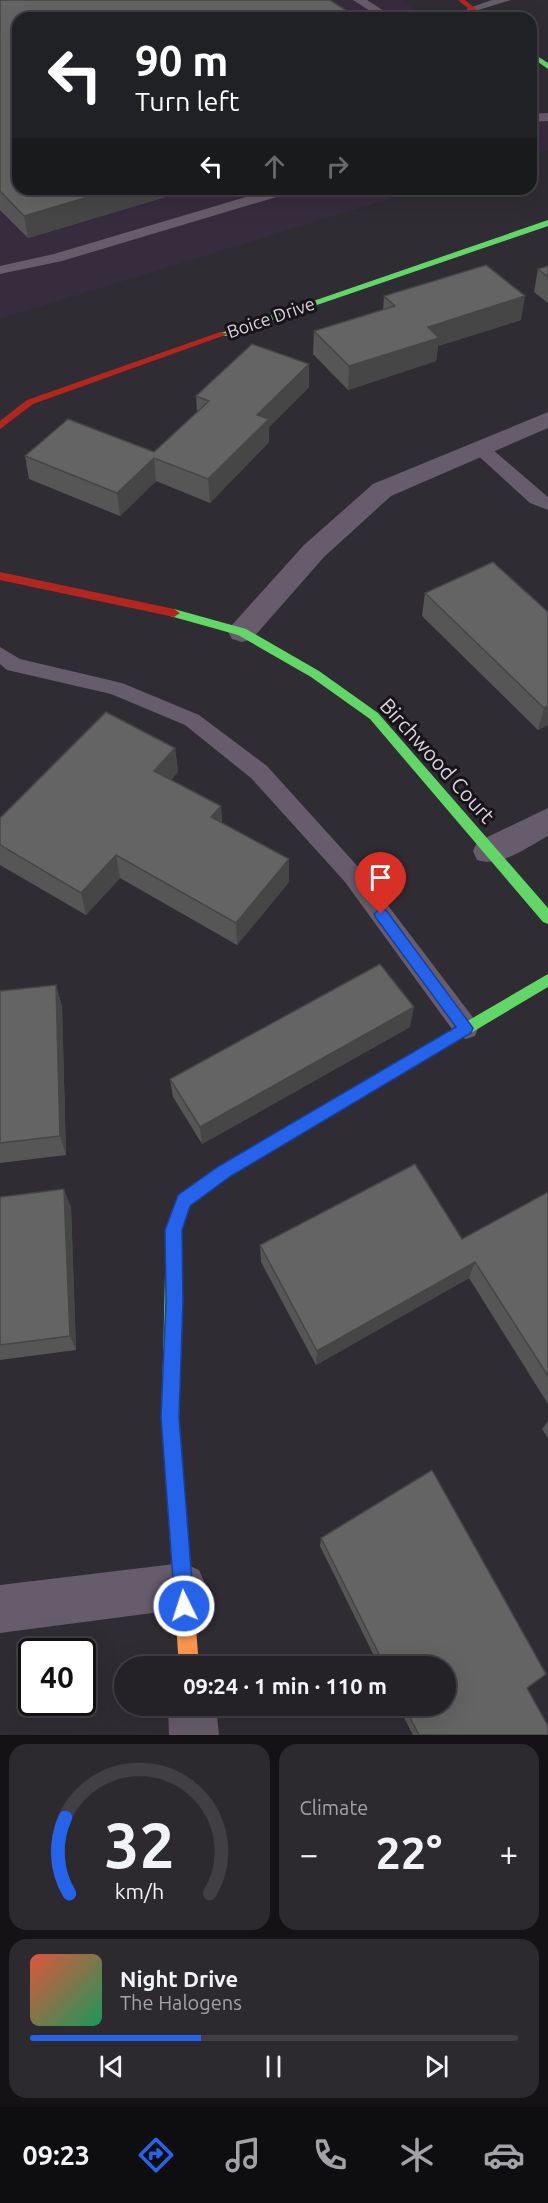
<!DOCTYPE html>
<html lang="en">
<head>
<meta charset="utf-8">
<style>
  body { margin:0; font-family:Ubuntu,sans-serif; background:#2c292f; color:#f1f3f6; height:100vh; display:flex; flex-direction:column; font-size:22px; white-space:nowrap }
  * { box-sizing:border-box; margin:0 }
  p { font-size:20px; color:#a3a3a7 }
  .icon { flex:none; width:33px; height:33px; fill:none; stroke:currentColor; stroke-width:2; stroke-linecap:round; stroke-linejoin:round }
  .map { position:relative; height:1735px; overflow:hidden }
  .panel { display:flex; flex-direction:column; gap:9px; padding:9px; background:#141215; flex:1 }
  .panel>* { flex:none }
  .hud { position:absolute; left:12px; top:12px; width:525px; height:183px; border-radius:18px; box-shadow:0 6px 24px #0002,0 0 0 2px #413e44; background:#202124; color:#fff; overflow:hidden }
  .speed { position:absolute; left:18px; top:1638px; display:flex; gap:12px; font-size:30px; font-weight:700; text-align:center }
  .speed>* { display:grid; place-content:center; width:78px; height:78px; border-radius:50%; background:#242127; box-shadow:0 6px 24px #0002,0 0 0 2px #413e44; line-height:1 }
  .speed .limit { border:3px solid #111; border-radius:9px; background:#fff; color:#111 }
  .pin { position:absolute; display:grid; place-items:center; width:51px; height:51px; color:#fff; margin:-62px -26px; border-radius:50% 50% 50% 0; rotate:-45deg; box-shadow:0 0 6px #0007 }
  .pin .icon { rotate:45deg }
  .me { position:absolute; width:66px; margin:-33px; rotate:356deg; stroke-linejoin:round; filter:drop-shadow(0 0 4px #0008) }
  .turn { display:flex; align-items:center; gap:21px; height:126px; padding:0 24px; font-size:27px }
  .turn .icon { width:78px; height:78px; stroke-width:2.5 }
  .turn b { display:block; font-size:42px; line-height:51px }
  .lanes { display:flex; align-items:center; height:57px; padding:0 24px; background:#0003; justify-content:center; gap:30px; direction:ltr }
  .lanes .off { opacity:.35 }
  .big { font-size:45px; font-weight:700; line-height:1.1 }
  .panel .card { flex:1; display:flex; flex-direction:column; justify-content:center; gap:9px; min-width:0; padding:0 21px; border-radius:18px; background:#2c292f }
  .panel .dial { align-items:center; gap:0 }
  .dial svg { height:156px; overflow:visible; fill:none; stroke:#413e44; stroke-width:7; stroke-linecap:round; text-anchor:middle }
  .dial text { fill:#f1f3f6; stroke:none }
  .song { display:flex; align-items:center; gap:18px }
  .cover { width:72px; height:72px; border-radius:9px; background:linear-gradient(135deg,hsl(10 70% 55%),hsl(150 70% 35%)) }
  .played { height:6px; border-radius:3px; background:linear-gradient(90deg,#2563eb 35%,#413e44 35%) }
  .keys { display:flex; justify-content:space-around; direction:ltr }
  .heat { display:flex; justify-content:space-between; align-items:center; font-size:33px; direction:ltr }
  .panel .tiles { flex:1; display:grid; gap:9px; grid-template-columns:1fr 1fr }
  .card:last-child { grid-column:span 2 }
  .trip { position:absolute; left:114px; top:1656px; width:342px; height:60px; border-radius:30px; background:#242127; box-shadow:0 6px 24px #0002,0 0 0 2px #413e44; font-weight:700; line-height:60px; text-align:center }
  .dock { display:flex; height:96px; justify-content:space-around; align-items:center; background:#0e0d10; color:#a3a3a7 }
  .dock .icon { width:42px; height:42px }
  .dock .current { color:#2563eb }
  .dock b { font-size:27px; color:#f1f3f6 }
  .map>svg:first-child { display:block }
  .built { fill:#372c3e }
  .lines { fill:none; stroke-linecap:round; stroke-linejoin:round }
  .lane { fill:#665c6b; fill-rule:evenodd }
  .street { fill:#665c6b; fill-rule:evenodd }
  .fast { fill:#63d668; fill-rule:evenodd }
  .slow { fill:#ff974d; fill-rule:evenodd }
  .jam { fill:#b3261e; fill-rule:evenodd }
  .wall { fill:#565656 }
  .shaded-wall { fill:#464646 }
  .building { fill:#646464; stroke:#464646; stroke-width:1.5 }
  .route { fill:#2563eb; stroke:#184099; stroke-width:1.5 }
  .labels { text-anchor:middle; stroke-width:6; stroke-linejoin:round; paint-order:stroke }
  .far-street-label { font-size:18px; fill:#d9d3dd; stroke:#171319 }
  .street-label { font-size:21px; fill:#d9d3dd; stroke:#171319 }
</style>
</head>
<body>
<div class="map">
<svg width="548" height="1735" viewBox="0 0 548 1735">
  <rect width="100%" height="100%" fill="#302c34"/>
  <path class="built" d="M0,0H403L425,18H18V189H421L0,319Z
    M531,103L548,117V150L531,155Z"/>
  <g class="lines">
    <path class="lane" d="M353,0H367L395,18H381Z
      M492,0H511L472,12L466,9Z
      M548,113V121L531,122V114Z
      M273,189H295L293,192L62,261L0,274V266L54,254Z
      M479,442L485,443L548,497V510L530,503L473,451L470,447Z
      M0,647L20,659L122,683L199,715L267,766L361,870L475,1020L478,1028L475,1036L466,1039L457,1036L345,882L251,778L185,725L111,694L7,670L0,664Z"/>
    <path class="street" d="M548,412V428L391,496L324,557L252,639L242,642L232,639L228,632L232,625L304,545L373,484Z
      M548,808V836C527,847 501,868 477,860L473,851L477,842Z
      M183,1563L199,1570L206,1586L199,1602L183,1609L0,1633V1585Z
      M168,1706H216L219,1735H169Z"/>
    <path class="fast" d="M531,52L548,63V69L531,57Z
      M548,220V226L226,336L218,334Z
      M174,609L246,629L319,671L378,713L548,908V924L543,922L370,719L311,677L238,635L170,616L168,613Z
      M548,974V987L231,1176L190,1206L182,1230L181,1361L178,1367L172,1370L166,1367L163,1361L166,1230L178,1196L219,1166Z"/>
    <path class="slow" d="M172,1352L178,1355L181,1361L179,1417L199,1666H179L161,1417L163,1361L166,1355Z"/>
    <path class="jam" d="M458,0H465L487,18H480Z
      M220,332L228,334L33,404L0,429V421L27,400Z
      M0,572L174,609L180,613L174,617L0,580Z"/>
  </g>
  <path class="wall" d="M0,0L18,189H192L28,238L0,210Z
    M548,266V303L534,292L538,269Z
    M384,296L521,320L438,346L436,361L348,390L313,354L314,331L383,310Z
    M309,387L269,427V442L210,503L156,481L120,516L29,479L25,456L154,452L197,412L196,396Z
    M425,593L548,612V725L538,730L422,616Z
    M175,748L178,772L171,780L221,806L222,823L289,859V882L237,945L120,878L86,915L0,865V818Z
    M56,985L62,1007L66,1155L0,1163V991Z
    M410,1027L202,1144L173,1097L170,1079Z
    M548,1192V1404L469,1278L316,1365L261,1262L260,1245L462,1239Z
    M0,1197L71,1207L76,1350L0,1360Z
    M548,1421V1438L542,1429Z
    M321,1538L527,1688L548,1735H413L398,1706H446V1666H379L320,1546Z"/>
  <path class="shaded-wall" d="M115,189H192L28,238L24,216Z
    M525,296L521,320L438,346L436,361L348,390L349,366L428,327Z
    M309,364V387L269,427V442L210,503L208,479L257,415Z
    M154,458L156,481L120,516L117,493Z
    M548,706V725L538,730L544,708Z
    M175,748L178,772L157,795L154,771Z
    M221,806L222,830L211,817Z
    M116,855L120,878L86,915L81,893Z
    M289,859V882L237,945L236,923Z
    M56,985L62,1007L66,1155L60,1136Z
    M414,1007L410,1027L202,1144L200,1127Z
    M64,1189L71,1207L76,1350L70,1336Z
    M475,1262L469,1278L316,1365L317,1351Z"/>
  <path class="building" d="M0,0H330L358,18H18V189H115L24,216L0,191Z
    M486,265L525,296L428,327L439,338L349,366L314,331L395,306L384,296Z
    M548,266V277L538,269Z
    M252,344L309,364L257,415L269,419L208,479L154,458L117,493L25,456L68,419L154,452L209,401L196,396Z
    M493,562L548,612V706L544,708L425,593Z
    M106,712L175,748L154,771L221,806L211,817L289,859L236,923L116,855L81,893L0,845V818Z
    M380,964L414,1007L200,1127L170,1079Z
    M56,985L60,1136L0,1143V991Z
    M415,1164L462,1239L548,1192V1376L475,1262L317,1351L260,1245Z
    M64,1189L70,1336L0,1345V1197Z
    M432,1470L546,1674L527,1688L548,1726V1735H419L404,1706H446V1666H385L321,1538Z"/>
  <path class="route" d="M381,908L386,910L473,1028L471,1033L231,1176L190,1206L182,1230L183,1301L179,1417L194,1606L191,1613L184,1616L177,1613L175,1606L161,1417L166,1301L165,1230L178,1195L219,1166L456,1027L376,918L374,914Z"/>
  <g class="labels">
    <g class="far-street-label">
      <text transform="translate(271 318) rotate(-19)" y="6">Boice Drive</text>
    </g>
    <g class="street-label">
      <text transform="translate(437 761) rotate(48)" y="7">Birchwood Court</text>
    </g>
  </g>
</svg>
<div class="speed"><div class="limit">40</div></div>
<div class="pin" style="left:381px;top:914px;background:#d93025"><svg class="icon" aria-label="arrive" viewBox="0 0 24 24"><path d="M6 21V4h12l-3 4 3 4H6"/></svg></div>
<svg class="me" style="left:184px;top:1606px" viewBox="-20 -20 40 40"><circle r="17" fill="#2563eb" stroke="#fff" stroke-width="3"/><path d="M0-11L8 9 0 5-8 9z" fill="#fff"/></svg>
<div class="trip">09:24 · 1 min · 110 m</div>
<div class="hud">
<div class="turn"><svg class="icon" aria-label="left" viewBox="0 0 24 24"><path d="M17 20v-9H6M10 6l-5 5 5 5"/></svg><div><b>90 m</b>Turn left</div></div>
<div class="lanes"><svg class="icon" aria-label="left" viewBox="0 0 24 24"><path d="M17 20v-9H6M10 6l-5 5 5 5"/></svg><svg class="icon off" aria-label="ahead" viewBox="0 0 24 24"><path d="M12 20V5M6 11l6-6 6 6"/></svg><svg class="icon off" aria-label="right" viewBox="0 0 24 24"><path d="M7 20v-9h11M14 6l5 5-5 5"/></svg></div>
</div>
</div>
<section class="panel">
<div class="tiles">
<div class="card dial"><svg viewBox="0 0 100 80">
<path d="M14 69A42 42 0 1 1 86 69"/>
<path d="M14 69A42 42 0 0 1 12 30" stroke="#2563eb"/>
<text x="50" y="56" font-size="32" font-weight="700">32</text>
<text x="50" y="72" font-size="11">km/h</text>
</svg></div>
<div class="card"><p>Climate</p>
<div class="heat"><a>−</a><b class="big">22°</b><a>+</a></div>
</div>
<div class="card">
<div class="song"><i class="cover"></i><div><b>Night Drive</b><p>The Halogens</p></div></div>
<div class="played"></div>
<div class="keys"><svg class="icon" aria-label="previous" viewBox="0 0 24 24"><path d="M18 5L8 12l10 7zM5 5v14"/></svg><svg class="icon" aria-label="pause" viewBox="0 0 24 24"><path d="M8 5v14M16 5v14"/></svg><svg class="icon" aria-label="next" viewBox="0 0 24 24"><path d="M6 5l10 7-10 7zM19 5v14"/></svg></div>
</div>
</div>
</section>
<nav class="dock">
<b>09:23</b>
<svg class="icon current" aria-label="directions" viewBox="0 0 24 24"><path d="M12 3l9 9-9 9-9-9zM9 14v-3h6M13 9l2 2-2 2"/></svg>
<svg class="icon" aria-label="music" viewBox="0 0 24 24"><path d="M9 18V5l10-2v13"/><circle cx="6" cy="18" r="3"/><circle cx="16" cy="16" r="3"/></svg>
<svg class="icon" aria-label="phone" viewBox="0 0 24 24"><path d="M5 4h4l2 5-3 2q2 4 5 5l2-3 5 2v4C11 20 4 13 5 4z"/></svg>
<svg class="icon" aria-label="climate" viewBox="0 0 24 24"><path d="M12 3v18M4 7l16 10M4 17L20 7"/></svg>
<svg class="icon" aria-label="car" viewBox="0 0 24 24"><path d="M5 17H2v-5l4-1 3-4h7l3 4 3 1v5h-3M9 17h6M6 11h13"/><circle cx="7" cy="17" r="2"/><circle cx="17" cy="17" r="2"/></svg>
</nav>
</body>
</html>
